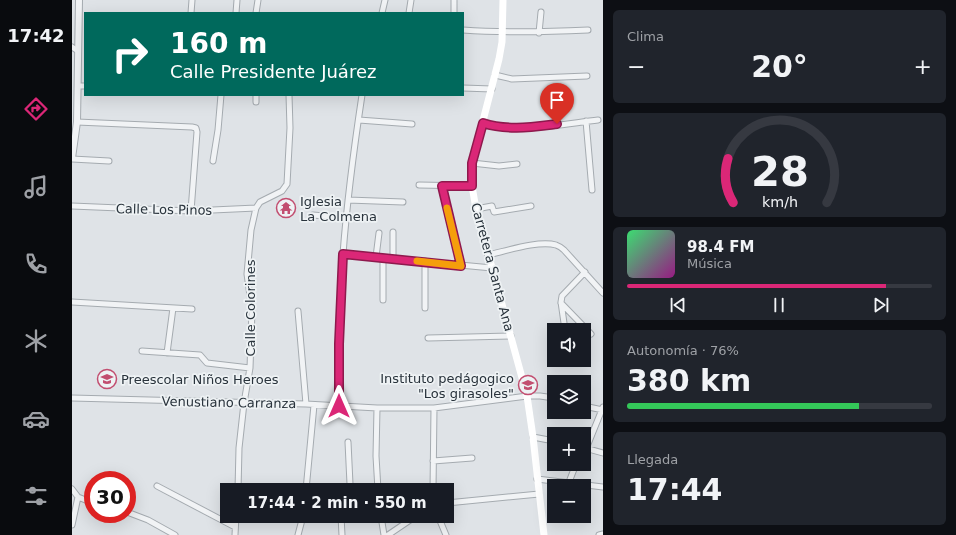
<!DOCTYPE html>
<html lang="es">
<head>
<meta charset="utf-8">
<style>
  body { margin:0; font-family:"DejaVu Sans",sans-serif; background:#20242c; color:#f1f3f6; height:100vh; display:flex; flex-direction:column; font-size:15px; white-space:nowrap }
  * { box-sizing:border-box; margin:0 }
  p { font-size:13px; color:#9ea1a6 }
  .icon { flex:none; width:22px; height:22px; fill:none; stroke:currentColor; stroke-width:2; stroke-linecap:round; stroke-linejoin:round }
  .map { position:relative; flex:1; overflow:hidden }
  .details { display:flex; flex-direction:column; gap:10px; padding:10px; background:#0d0f14; width:353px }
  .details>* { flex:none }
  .guide { position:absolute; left:12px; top:12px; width:380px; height:84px; border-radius:0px; box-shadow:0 4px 16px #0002; background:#00695c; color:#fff; overflow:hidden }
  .tools { position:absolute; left:475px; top:323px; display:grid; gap:8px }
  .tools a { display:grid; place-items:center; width:44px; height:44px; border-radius:0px; background:#171b24; box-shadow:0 4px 16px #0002; font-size:20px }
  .speed { position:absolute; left:12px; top:471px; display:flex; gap:8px; font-size:20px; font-weight:700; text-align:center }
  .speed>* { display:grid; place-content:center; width:52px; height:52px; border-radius:50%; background:#171b24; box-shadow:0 4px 16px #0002; line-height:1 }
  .speed .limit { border:6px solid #d22; background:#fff; color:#111 }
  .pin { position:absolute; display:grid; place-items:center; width:34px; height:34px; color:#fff; margin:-41px -17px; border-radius:50% 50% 50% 0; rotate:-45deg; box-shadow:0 0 4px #0007 }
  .pin .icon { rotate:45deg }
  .me { position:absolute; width:44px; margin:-22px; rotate:0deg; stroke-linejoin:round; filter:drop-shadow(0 0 3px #0008) }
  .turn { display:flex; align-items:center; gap:14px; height:84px; padding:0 20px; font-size:18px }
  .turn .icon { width:52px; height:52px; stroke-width:2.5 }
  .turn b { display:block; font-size:28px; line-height:34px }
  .big { font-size:30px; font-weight:800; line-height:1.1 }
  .details .tile { flex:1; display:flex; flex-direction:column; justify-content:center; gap:6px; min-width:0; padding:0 14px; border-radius:6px; background:#20242c }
  .details .dial { align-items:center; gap:0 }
  .dial svg { height:104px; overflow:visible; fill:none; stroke:#363941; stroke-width:7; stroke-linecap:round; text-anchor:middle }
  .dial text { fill:#f1f3f6; stroke:none }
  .song { display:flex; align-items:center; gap:12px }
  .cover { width:48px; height:48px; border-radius:6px; background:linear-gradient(135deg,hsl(140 70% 55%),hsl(310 70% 35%)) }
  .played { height:4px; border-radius:2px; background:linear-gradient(90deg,#db2777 85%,#363941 85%) }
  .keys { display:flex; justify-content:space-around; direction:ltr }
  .heat { display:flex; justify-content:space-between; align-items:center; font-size:22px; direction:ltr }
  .charge { height:6px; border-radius:3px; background:linear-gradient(90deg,#34c759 76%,#363941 0) }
  .trip { position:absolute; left:148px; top:483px; width:234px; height:40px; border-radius:0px; background:#171b24; box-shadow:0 4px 16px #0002; font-weight:800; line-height:40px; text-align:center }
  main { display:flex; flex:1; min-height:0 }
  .tab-bar { display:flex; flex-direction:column; width:72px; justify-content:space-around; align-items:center; background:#090b0e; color:#9ea1a6 }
  .tab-bar .icon { width:28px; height:28px }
  .tab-bar .current { color:#db2777 }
  .tab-bar b { font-size:18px; color:#f1f3f6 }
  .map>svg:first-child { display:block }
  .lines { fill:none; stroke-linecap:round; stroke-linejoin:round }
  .minor-casing { stroke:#a5abb0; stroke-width:7 }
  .tertiary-casing { stroke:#a5abb0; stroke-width:8 }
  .minor { stroke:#f1f3f5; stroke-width:5 }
  .tertiary { stroke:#f1f3f5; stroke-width:6 }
  .secondary { stroke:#fff; stroke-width:7 }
  .route-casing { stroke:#8e194d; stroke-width:10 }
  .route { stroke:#db2777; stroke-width:7 }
  .slow { stroke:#f59e0b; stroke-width:7 }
  .labels { text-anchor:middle; stroke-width:3.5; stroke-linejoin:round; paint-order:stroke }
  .poi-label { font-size:13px; fill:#29333c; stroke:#eef2f4; text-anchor:start }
  .street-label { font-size:13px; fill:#29333c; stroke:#eef2f4 }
</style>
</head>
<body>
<main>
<nav class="tab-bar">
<b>17:42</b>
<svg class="icon current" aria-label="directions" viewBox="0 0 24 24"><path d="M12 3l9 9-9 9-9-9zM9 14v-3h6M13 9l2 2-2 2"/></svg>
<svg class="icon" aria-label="music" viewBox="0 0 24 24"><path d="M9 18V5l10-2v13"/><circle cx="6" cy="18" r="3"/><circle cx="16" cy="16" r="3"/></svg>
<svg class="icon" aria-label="phone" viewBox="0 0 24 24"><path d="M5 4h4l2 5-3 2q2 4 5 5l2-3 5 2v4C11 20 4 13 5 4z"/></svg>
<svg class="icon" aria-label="climate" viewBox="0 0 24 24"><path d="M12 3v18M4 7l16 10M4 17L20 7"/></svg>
<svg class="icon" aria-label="car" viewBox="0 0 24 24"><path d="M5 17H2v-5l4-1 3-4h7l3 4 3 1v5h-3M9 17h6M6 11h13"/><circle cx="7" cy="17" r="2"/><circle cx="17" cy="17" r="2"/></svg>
<svg class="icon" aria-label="filters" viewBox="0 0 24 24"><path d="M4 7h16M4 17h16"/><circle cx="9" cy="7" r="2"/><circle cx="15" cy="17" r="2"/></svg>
</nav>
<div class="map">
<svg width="531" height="535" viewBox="0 0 531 535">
  <rect width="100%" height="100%" fill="#dfe3e7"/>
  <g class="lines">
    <g class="minor-casing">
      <path id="minor" d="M382,0V13
        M119,13L120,0
        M164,13L165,0
        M184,13L186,0
        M310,13L313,0
        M337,13L339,0
        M391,30C433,33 474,32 516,30
        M467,33L469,12
        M0,47L6,51
        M423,75L440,79L515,76
        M6,86H13
        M391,88L420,89
        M184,102V95
        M287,120L340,124
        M514,121L520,190
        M5,122L120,127L124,128L125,132L119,211
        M411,123C445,134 491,124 526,120
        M0,159L37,161
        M141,161L146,130L149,95
        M400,163L427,166L445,164
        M347,185L400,186
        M370,186L389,265
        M276,200L331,202
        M0,206L119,211L184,208
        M404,209L420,206L422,212L459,206
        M241,215L275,218
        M321,232V260
        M271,254L420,268
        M416,255C434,251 467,240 484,245C487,246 490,248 492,250L531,293
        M304,257L307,233
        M311,258V300
        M0,302L120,309
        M489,303L519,334
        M353,308V261
        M226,311L234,404
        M493,330L489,302L490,296L513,272
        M356,338L439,336
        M70,351L128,355L135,363L178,368
        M95,353L101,308
        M0,398L234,404L305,408H362L455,396H468L482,398
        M267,406C267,355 268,305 271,254C275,201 282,148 290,95
        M512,406L531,410
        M305,408L304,456L306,490
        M461,437L482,441
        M513,448L531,453
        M514,449L531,407
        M361,461L400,458
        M465,479L531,487
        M497,482L504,464
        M85,486L163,527
        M0,489L6,497L21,503
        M166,490L167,448L172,403L178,368L180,310L175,274L179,230L184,208L188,202L210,191L215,184L218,128L217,95
        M234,490L242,405
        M259,490L273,489L278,484L276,442
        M361,490L362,408
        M375,503L467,494
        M55,512L76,520L103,535
        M269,516L270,535
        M309,516L312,535
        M366,516L374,535
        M0,525L6,497
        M163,535L164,516
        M226,535L231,516
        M316,535L344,516
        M527,535L531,534"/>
    </g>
    <g class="tertiary-casing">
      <path id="tertiary" d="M0,158L5,122L7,0"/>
    </g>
    <use href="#minor" class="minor"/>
    <use href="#tertiary" class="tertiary"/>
    <path class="secondary" d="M431,0L430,42L427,59L400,163V186L404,209L455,396L461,437L472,535"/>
  </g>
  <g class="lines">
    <g class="route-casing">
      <path id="route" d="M267,406V344L271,254L389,266L370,186H400V163L411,123C435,131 460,127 485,124"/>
    </g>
    <use href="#route" class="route"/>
    <path class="slow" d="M345,261L389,266L375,208"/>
  </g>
  <defs>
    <g id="temple-ring" transform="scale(1)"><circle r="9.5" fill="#eef2f4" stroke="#c24e70" stroke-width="1.5"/><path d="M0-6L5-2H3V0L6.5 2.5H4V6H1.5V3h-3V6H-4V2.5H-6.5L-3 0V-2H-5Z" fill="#c24e70"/></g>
    <g id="school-ring" transform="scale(1)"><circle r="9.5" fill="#eef2f4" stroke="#c24e70" stroke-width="1.5"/><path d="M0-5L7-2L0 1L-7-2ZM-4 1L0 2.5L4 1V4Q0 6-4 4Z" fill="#c24e70"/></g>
  </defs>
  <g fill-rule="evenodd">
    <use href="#temple-ring" x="214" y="208"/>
    <use href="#school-ring" x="35" y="379"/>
    <use href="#school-ring" x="456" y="385"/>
  </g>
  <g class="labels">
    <g class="poi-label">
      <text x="228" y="206">Iglesia<tspan x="228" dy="15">La Colmena</tspan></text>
      <text x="442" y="383" text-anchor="end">Instituto pedágogico<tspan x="442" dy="15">"Los girasoles"</tspan></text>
      <text x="49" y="384">Preescolar Niños Heroes</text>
    </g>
    <g class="street-label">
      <text transform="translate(92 209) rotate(1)" y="5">Calle Los Pinos</text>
      <text transform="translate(421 267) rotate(75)" y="5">Carretera Santa Ana</text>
      <text transform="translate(178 308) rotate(-90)" y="5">Calle Colorines</text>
      <text transform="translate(157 402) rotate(1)" y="5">Venustiano Carranza</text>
    </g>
  </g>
</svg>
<div class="tools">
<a><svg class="icon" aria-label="sound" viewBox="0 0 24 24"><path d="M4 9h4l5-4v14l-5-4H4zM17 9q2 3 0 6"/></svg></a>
<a><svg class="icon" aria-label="layers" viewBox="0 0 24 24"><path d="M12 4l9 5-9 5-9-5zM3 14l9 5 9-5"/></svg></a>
<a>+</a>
<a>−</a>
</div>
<div class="speed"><div class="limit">30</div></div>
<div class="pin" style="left:485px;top:124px;background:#d93025"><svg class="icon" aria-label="arrive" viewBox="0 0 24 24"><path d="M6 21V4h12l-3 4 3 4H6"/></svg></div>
<svg class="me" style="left:267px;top:406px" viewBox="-20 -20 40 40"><path d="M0-17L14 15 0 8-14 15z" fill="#db2777" stroke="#fff" stroke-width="4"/></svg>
<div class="trip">17:44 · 2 min · 550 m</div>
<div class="guide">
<div class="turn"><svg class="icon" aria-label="right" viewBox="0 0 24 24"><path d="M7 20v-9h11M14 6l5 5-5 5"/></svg><div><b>160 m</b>Calle Presidente Juárez</div></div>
</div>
</div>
<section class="details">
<div class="tile"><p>Clima</p>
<div class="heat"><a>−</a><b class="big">20°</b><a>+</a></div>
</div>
<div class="tile dial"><svg viewBox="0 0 100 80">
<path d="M14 69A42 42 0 1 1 86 69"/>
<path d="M14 69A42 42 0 0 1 10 35" stroke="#db2777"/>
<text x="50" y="56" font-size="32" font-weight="700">28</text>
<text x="50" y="72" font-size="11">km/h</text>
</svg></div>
<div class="tile">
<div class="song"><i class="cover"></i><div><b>98.4 FM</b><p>Música</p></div></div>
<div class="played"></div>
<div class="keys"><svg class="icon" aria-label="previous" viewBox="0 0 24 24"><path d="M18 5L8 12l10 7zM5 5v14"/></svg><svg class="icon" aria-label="pause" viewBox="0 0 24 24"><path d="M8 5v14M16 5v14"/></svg><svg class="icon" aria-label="next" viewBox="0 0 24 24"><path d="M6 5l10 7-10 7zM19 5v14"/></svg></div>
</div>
<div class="tile"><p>Autonomía · 76%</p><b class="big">380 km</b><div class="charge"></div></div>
<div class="tile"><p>Llegada</p><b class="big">17:44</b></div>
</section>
</main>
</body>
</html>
